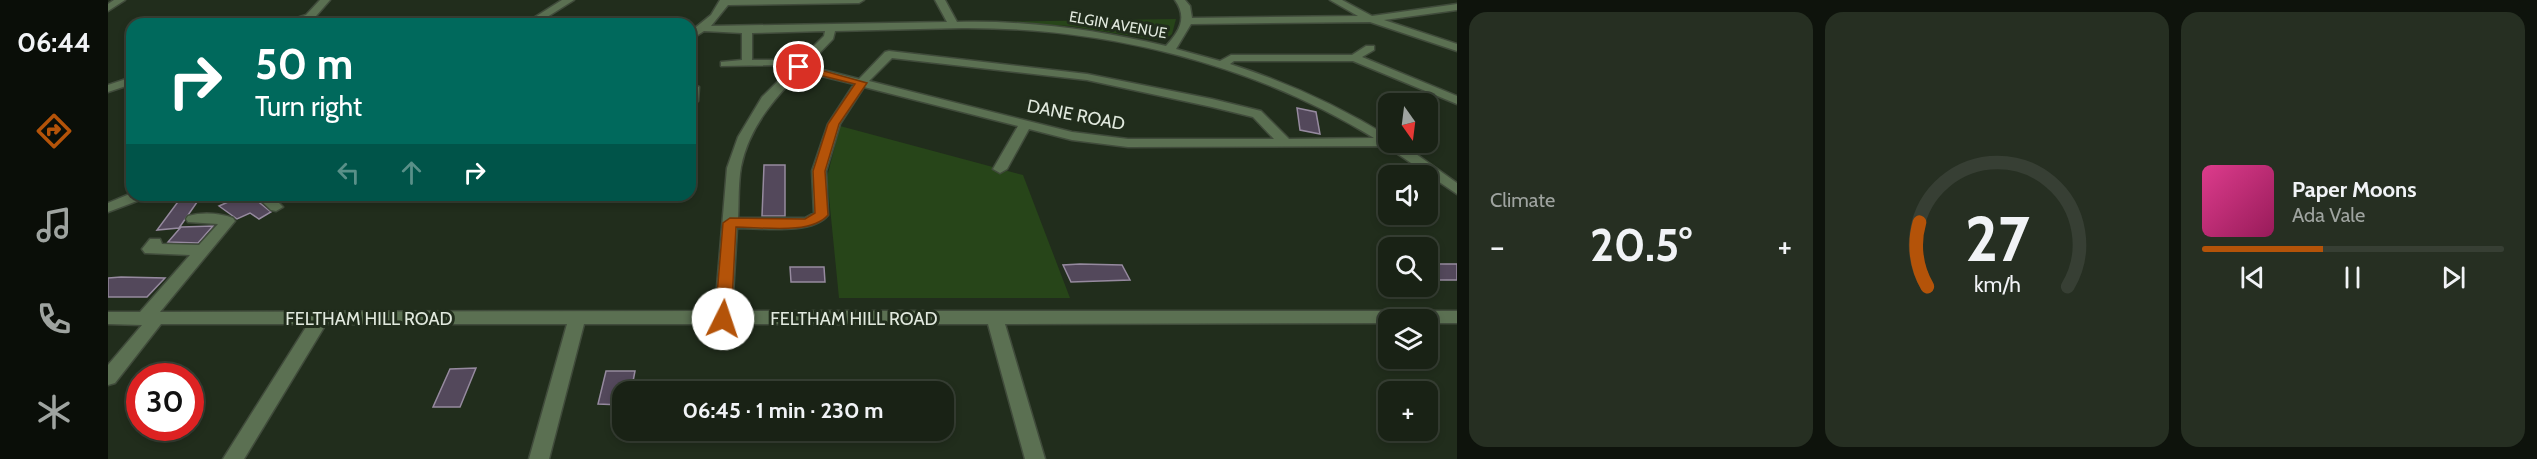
<!DOCTYPE html>
<html lang="en">
<head>
<meta charset="utf-8">
<style>
  body { margin:0; font-family:Cabin,sans-serif; background:#262f22; color:#f1f3f6; height:100vh; display:flex; flex-direction:column; font-size:22px; white-space:nowrap }
  * { box-sizing:border-box; margin:0 }
  p { font-size:20px; color:#9fa4a0 }
  .icon { flex:none; width:33px; height:33px; fill:none; stroke:currentColor; stroke-width:2; stroke-linecap:round; stroke-linejoin:round }
  .map { position:relative; flex:1; overflow:hidden }
  .sheet { display:flex; flex-direction:column; gap:12px; padding:12px; background:#0e130c; width:1080px }
  .sheet>* { flex:none }
  .hud { position:absolute; left:18px; top:18px; width:570px; height:183px; border-radius:18px; box-shadow:0 3px 9px #0003,0 0 0 2px #373f34; background:#00695c; color:#fff; overflow:hidden }
  .needle { width:39px; rotate:166deg }
  .tools { position:absolute; left:1270px; top:93px; display:grid; gap:12px }
  .tools a { display:grid; place-items:center; width:60px; height:60px; border-radius:12px; background:#192215; box-shadow:0 3px 9px #0003,0 0 0 2px #373f34; font-size:30px }
  .speed { position:absolute; left:18px; top:363px; display:flex; gap:12px; font-size:30px; font-weight:700; text-align:center }
  .speed>* { display:grid; place-content:center; width:78px; height:78px; border-radius:50%; background:#192215; box-shadow:0 3px 9px #0003,0 0 0 2px #373f34; line-height:1 }
  .speed .limit { border:9px solid #d22; background:#fff; color:#111 }
  .pin { position:absolute; display:grid; place-items:center; width:51px; height:51px; color:#fff; margin:-26px; border:3px solid #fff; border-radius:50%; box-shadow:0 2px 6px #0007 }
  .me { position:absolute; width:66px; margin:-33px; rotate:4deg; stroke-linejoin:round; filter:drop-shadow(0 0 4px #0008) }
  .turn { display:flex; align-items:center; gap:21px; height:126px; padding:0 30px; font-size:27px }
  .turn .icon { width:78px; height:78px; stroke-width:2.5 }
  .turn b { display:block; font-size:42px; line-height:51px }
  .lanes { display:flex; align-items:center; height:57px; padding:0 30px; background:#0003; justify-content:center; gap:30px; direction:ltr }
  .lanes .off { opacity:.35 }
  .big { font-size:45px; font-weight:800; line-height:1.1 }
  .sheet .card { flex:1; display:flex; flex-direction:column; justify-content:center; gap:9px; min-width:0; padding:0 21px; border-radius:18px; background:#262f22 }
  .sheet .dial { align-items:center; gap:0 }
  .dial svg { height:156px; overflow:visible; fill:none; stroke:#373f34; stroke-width:7; stroke-linecap:round; text-anchor:middle }
  .dial text { fill:#f1f3f6; stroke:none }
  .song { display:flex; align-items:center; gap:18px }
  .cover { width:72px; height:72px; border-radius:9px; background:linear-gradient(135deg,hsl(330 70% 55%),hsl(330 70% 35%)) }
  .played { height:6px; border-radius:3px; background:linear-gradient(90deg,#b45309 40%,#373f34 40%) }
  .keys { display:flex; justify-content:space-around; direction:ltr }
  .heat { display:flex; justify-content:space-between; align-items:center; font-size:33px; direction:ltr }
  .sheet .tiles { flex:1; display:grid; gap:12px; grid-template-columns:repeat(3,1fr) }
  .trip { position:absolute; left:504px; top:381px; width:342px; height:60px; border-radius:18px; background:#192215; box-shadow:0 3px 9px #0003,0 0 0 2px #373f34; font-weight:800; line-height:60px; text-align:center }
  main { display:flex; flex:1; min-height:0 }
  .dock { display:flex; flex-direction:column; width:108px; justify-content:space-around; align-items:center; background:#0a0e08; color:#9fa4a0 }
  .dock .icon { width:42px; height:42px }
  .dock .on { color:#b45309 }
  .dock b { font-size:27px; color:#f1f3f6 }
  .map>svg:first-child { display:block }
  .green { fill:#274519 }
  .building { fill:#53485b; stroke:#968a9f; stroke-width:1.5 }
  .lines { fill:none; stroke-linecap:round; stroke-linejoin:round }
  .minor-casing { stroke:#404b3b; stroke-width:3 }
  .minor { fill:#5b7052; fill-rule:evenodd }
  .route { fill:#b45309; stroke:#753606; stroke-width:1.5 }
  .labels { text-anchor:middle; stroke-width:6; stroke-linejoin:round; paint-order:stroke }
  .far-street-label { font-size:15px; fill:#e1e9de; stroke:#212d1c }
  .street-label { font-size:18px; fill:#e1e9de; stroke:#212d1c }
</style>
</head>
<body>
<main>
<nav class="dock">
<b>06:44</b>
<svg class="icon on" aria-label="directions" viewBox="0 0 24 24"><path d="M12 3l9 9-9 9-9-9zM9 14v-3h6M13 9l2 2-2 2"/></svg>
<svg class="icon" aria-label="music" viewBox="0 0 24 24"><path d="M9 18V5l10-2v13"/><circle cx="6" cy="18" r="3"/><circle cx="16" cy="16" r="3"/></svg>
<svg class="icon" aria-label="phone" viewBox="0 0 24 24"><path d="M5 4h4l2 5-3 2q2 4 5 5l2-3 5 2v4C11 20 4 13 5 4z"/></svg>
<svg class="icon" aria-label="climate" viewBox="0 0 24 24"><path d="M12 3v18M4 7l16 10M4 17L20 7"/></svg>
</nav>
<div class="map">
<svg width="1349" height="459" viewBox="0 0 1349 459">
  <rect width="100%" height="100%" fill="#212d1c"/>
  <path class="green" d="M1068,19L1064,34L1059,38L1049,40L962,26L885,22Z
    M732,126L915,175L962,298H731L719,177Z"/>
  <path class="building" d="M1189,108L1208,112L1212,134L1192,130Z
    M656,165H677V216H654Z
    M75,195H94L71,228L49,230Z
    M136,195H142L163,212L151,219L142,213L129,219L111,206Z
    M105,226L90,243L60,242L73,227Z
    M972,264L1014,265L1022,280L963,282L955,265Z
    M1320,264H1349V280H1320Z
    M682,267H716L717,282H683Z
    M0,278L13,277L57,278L39,297H0Z
    M368,368L352,407H325L342,369Z
    M498,371H527L523,392H514V405L490,404Z"/>
  <g class="lines">
    <g class="minor-casing">
      <path id="minor" d="M6,0H17L0,11V4Z
        M212,0H222L201,24H171L198,15Z
        M454,0H466L428,24H416Z
        M612,0H756L751,3L620,5L603,26L839,22L827,0H837L849,22C919,20 990,30 1058,46C1071,32 1080,18 1067,0H1077L1082,6L1084,18L1250,16L1222,0H1234L1264,16L1349,4V10L1276,20L1349,44V51L1262,22L1083,24L1068,49L1112,61L1123,55H1244L1258,46H1266V50L1254,57L1349,96V104L1245,61H1126L1122,64C1178,82 1231,106 1281,137V142H1291L1349,183V194L1278,146L1020,147L964,140L921,129L899,169L892,173L885,169L910,126L756,87L732,124L718,171L720,215C704,235 654,228 629,228L624,311H1349V323H1320V320H1281V323L897,324L937,459H917L880,324H476L441,459H421L459,324H218L136,459H115L200,324H53L7,383L0,385V365L34,325L0,324V312H32L82,255L37,253L34,249L42,239H52L54,244L91,245L110,224L80,222L78,219L80,216C94,212 112,213 125,218L127,221L52,312L607,311L619,168L630,137L654,97L716,36L717,31L644,33V60H672L676,61V65L613,66V62L634,60V33L596,31L582,40V32L603,15ZM854,28C996,27 1144,63 1266,138L1181,139L1153,111L1104,99L979,74L781,51L777,52L751,79L699,66L725,39L727,31ZM784,58L979,80L1104,107L1145,117L1166,139H1020L964,132L761,81ZM693,71L746,84L720,124L704,171L706,213L697,218H630C631,202 630,184 633,167C641,127 666,99 693,71Z
        M24,77V84L0,92V85Z
        M582,84L591,87L590,101L584,105L582,104Z
        M24,193V195H39L37,198L0,212V203Z
        M147,195H163L175,207L168,211L163,210Z"/>
    </g>
    <use href="#minor" class="minor"/>
  </g>
  <path class="route" d="M691,64L759,83L731,124L717,171L720,215C703,235 653,227 628,227L623,319L621,323H609L607,319L615,223L622,218L697,219L707,213L705,171L720,124L747,84L687,69V65Z"/>
  <g class="labels">
    <g class="far-street-label">
      <text transform="translate(1010 25) rotate(10)" y="5">ELGIN AVENUE</text>
    </g>
    <g class="street-label">
      <text transform="translate(968 115) rotate(11)" y="6">DANE ROAD</text>
      <text x="261" y="325">FELTHAM HILL ROAD</text>
      <text x="746" y="325">FELTHAM HILL ROAD</text>
    </g>
  </g>
</svg>
<div class="tools">
<a><svg class="needle" viewBox="-14 -14 28 28"><path d="M0-13l5 13h-10z" fill="#e53935"/><path d="M0 13l5-13h-10z" fill="#9fa4a0"/></svg></a>
<a><svg class="icon" aria-label="sound" viewBox="0 0 24 24"><path d="M4 9h4l5-4v14l-5-4H4zM17 9q2 3 0 6"/></svg></a>
<a><svg class="icon" aria-label="search" viewBox="0 0 24 24"><circle cx="10" cy="10" r="6"/><path d="M15 15l6 6"/></svg></a>
<a><svg class="icon" aria-label="layers" viewBox="0 0 24 24"><path d="M12 4l9 5-9 5-9-5zM3 14l9 5 9-5"/></svg></a>
<a>+</a>
</div>
<div class="speed"><div class="limit">30</div></div>
<div class="pin" style="left:691px;top:67px;background:#d93025"><svg class="icon" aria-label="arrive" viewBox="0 0 24 24"><path d="M6 21V4h12l-3 4 3 4H6"/></svg></div>
<svg class="me" style="left:615px;top:319px" viewBox="-20 -20 40 40"><circle r="19" fill="#fff"/><path d="M0-13L10 11 0 6-10 11z" fill="#b45309"/></svg>
<div class="trip">06:45 · 1 min · 230 m</div>
<div class="hud">
<div class="turn"><svg class="icon" aria-label="right" viewBox="0 0 24 24"><path d="M7 20v-9h11M14 6l5 5-5 5"/></svg><div><b>50 m</b>Turn right</div></div>
<div class="lanes"><svg class="icon off" aria-label="left" viewBox="0 0 24 24"><path d="M17 20v-9H6M10 6l-5 5 5 5"/></svg><svg class="icon off" aria-label="ahead" viewBox="0 0 24 24"><path d="M12 20V5M6 11l6-6 6 6"/></svg><svg class="icon" aria-label="right" viewBox="0 0 24 24"><path d="M7 20v-9h11M14 6l5 5-5 5"/></svg></div>
</div>
</div>
<section class="sheet">
<div class="tiles">
<div class="card"><p>Climate</p>
<div class="heat"><a>−</a><b class="big">20.5°</b><a>+</a></div>
</div>
<div class="card dial"><svg viewBox="0 0 100 80">
<path d="M14 69A42 42 0 1 1 86 69"/>
<path d="M14 69A42 42 0 0 1 10 36" stroke="#b45309"/>
<text x="50" y="56" font-size="32" font-weight="700">27</text>
<text x="50" y="72" font-size="11">km/h</text>
</svg></div>
<div class="card">
<div class="song"><i class="cover"></i><div><b>Paper Moons</b><p>Ada Vale</p></div></div>
<div class="played"></div>
<div class="keys"><svg class="icon" aria-label="previous" viewBox="0 0 24 24"><path d="M18 5L8 12l10 7zM5 5v14"/></svg><svg class="icon" aria-label="pause" viewBox="0 0 24 24"><path d="M8 5v14M16 5v14"/></svg><svg class="icon" aria-label="next" viewBox="0 0 24 24"><path d="M6 5l10 7-10 7zM19 5v14"/></svg></div>
</div>
</div>
</section>
</main>
</body>
</html>
